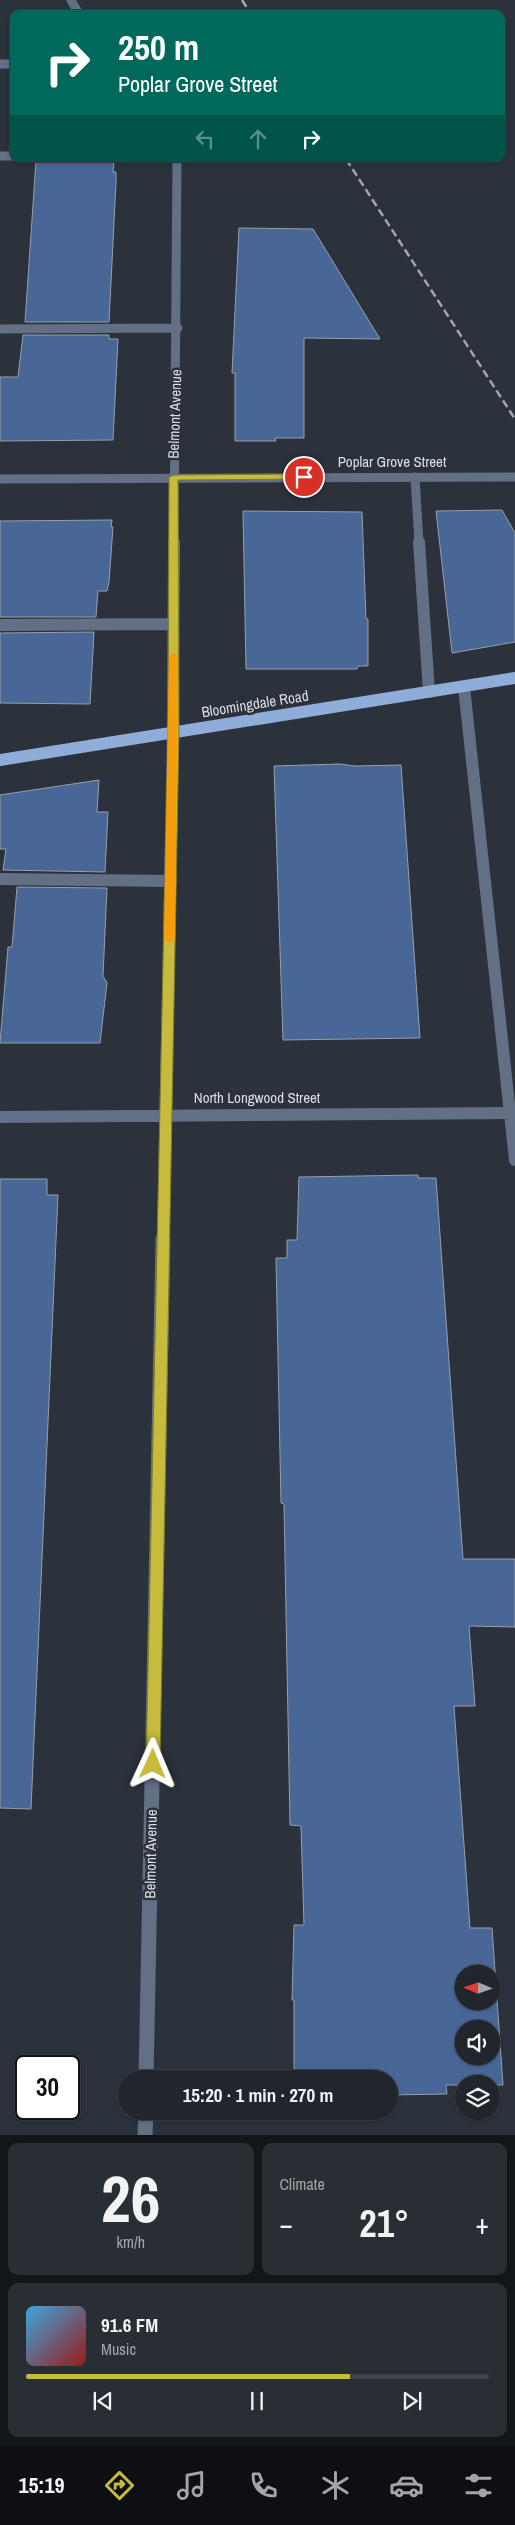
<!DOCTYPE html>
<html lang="en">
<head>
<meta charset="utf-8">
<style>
  body { margin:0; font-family:"Archivo Narrow",sans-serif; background:#292e35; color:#f1f3f6; height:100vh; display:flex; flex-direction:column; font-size:19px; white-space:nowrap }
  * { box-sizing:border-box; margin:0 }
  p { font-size:16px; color:#a2a5aa }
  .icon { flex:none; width:28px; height:28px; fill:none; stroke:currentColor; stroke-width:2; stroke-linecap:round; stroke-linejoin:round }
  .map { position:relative; height:2135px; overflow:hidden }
  .side { display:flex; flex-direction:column; gap:8px; padding:8px; background:#121519; flex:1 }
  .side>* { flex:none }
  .top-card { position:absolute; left:10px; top:10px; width:495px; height:152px; border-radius:10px; box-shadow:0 1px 4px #0004,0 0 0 1px #3e4349; background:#00695c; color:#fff; overflow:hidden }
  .needle { width:32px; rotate:272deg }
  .fabs { position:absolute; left:455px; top:1965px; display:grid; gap:10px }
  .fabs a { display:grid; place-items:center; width:45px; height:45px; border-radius:50%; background:#21262d; box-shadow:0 1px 4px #0004,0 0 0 1px #3e4349; font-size:25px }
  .speed { position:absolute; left:15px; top:2055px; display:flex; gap:10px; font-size:25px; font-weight:700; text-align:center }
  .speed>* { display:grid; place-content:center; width:65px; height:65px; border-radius:50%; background:#21262d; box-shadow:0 1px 4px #0004,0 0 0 1px #3e4349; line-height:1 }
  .speed .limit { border:2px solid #111; border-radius:8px; background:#fff; color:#111 }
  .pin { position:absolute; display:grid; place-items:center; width:42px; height:42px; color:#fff; margin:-21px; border:2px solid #fff; border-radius:50%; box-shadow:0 1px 5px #0007 }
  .me { position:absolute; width:55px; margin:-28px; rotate:1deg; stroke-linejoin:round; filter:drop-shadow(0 0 4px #0008) }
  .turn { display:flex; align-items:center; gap:18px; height:105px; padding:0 25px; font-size:22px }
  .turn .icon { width:65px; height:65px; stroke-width:2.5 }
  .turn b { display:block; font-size:35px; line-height:42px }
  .lanes { display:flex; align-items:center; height:48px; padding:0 25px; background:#0003; justify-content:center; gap:25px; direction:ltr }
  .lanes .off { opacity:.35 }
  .big { font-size:38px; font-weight:700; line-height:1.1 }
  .side .widget { flex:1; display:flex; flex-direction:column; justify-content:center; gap:8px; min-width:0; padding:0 18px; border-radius:10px; background:#292e35 }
  .side .dial { align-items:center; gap:0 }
  .dial b { font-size:65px; line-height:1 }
  .song { display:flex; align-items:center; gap:15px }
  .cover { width:60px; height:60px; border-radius:8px; background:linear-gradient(135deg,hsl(200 70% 55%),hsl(0 70% 35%)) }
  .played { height:5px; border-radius:2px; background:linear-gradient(90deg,#c6bb3c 70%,#3e4349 70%) }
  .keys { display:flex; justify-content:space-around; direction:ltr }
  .heat { display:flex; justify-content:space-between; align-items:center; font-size:28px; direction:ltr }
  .side .tiles { flex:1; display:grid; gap:8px; grid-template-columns:1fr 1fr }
  .widget:last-child { grid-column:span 2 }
  .trip { position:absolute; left:118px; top:2070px; width:280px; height:50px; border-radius:25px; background:#21262d; box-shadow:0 1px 4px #0004,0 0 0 1px #3e4349; font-weight:700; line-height:50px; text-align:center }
  .tabs { display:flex; height:80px; justify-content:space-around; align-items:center; background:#0d0f12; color:#a2a5aa }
  .tabs .icon { width:35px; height:35px }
  .tabs .on { color:#c6bb3c }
  .tabs b { font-size:22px; color:#f1f3f6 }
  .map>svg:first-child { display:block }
  .building { fill:#486696; stroke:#979fab; fill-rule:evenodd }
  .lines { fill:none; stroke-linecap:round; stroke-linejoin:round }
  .minor-far2 { stroke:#626f85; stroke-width:9 }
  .minor-far1 { stroke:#626f85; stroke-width:12 }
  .minor { stroke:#626f85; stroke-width:15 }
  .major { stroke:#90acd8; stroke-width:12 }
  .rail { stroke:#a1a5ad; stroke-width:2.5; stroke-dasharray:8 4; stroke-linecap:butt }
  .route { fill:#c6bb3c; stroke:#817a27 }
  .slow { fill:#f59e0b }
  .labels { text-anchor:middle; stroke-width:5; stroke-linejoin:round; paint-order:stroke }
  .street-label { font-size:15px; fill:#dadee4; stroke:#2c323c }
</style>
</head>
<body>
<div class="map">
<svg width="515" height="2135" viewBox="0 0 515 2135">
  <rect width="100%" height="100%" fill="#2c323c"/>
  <path class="building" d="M36,161H114L113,172H116V183L109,322H25Z
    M239,228L313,229L380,339L304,338V438H275L276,441H235V373H232Z
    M23,335H109V339H118L113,440L0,441V377H18Z
    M502,510L515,533V642L452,653L436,511Z
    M243,511L362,512L366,619H368V666H358L357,669H246Z
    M112,520L111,527H113L109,582L107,591H98L96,617H0V521Z
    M94,632L90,704L0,703V633Z
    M340,764L355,766L401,765L420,1038L283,1040L274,766Z
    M99,780L97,812H108L105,872L3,870L6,849H0V795Z
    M17,887L107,888L103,976L107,983L100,1043H0L8,947H12Z
    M418,1175V1178H436L463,1559H515V1627L469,1626L475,1706H454L470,1928H492L503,2085H446L447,2094L389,2095V2079H294V2000H292L294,1925H304L301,1826L290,1825L284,1504L281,1503L276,1258H287V1240H297L299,1177ZM464,1974H491V2001H464ZM464,2029H491V2056H464Z
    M0,1179H47V1195H58L31,1809L0,1808Z"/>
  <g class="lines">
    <path class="minor-far2" d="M71,0L79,14
      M0,64H14
      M0,156H14
      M0,329L178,328
      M415,477L419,543
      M0,479L515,477
      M174,543L177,159"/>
    <path class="minor-far1" d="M419,542L429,692
      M0,625L173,624
      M464,687L515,1160
      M0,879L171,881
      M0,1117L515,1113
      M163,1240L173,732L174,542"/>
    <path class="minor" d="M146,2079L163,1239
      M145,2135L146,2111"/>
    <path class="major" d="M0,760L515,678"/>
    <path class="rail" d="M242,0L251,14
      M346,159L515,419"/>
  </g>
  <path class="route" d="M304,474L307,475V479L178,480L179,732L160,1764L158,1769L153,1770L148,1769L146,1764L168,732L169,477L174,475Z"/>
  <path class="slow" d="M174,653L178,656L175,939L170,943L164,939L169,656Z"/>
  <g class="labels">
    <g class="street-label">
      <text transform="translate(175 414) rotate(-88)" y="5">Belmont Avenue</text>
      <text x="392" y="467">Poplar Grove Street</text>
      <text transform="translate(255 704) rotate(-9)" y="5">Bloomingdale Road</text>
      <text x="257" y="1103">North Longwood Street</text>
      <text transform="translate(151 1854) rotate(-89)" y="5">Belmont Avenue</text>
    </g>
  </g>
</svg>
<div class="fabs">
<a><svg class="needle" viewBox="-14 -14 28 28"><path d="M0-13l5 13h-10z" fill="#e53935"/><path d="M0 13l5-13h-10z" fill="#a2a5aa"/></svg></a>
<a><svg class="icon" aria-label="sound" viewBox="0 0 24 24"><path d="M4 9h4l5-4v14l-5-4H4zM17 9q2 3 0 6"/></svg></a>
<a><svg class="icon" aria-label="layers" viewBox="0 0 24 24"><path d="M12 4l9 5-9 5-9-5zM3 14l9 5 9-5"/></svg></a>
</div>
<div class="speed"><div class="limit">30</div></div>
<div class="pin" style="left:304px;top:477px;background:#d93025"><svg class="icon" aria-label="arrive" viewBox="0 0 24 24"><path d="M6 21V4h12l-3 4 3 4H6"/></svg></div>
<svg class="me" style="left:153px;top:1764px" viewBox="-20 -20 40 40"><path d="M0-17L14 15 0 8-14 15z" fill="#c6bb3c" stroke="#fff" stroke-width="4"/></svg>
<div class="trip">15:20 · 1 min · 270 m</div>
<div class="top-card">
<div class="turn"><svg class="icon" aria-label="right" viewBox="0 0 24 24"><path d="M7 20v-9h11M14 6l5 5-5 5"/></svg><div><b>250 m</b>Poplar Grove Street</div></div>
<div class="lanes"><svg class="icon off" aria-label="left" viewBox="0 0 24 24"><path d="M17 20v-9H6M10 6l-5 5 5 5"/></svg><svg class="icon off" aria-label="ahead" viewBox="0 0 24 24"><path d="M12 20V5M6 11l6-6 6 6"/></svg><svg class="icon" aria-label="right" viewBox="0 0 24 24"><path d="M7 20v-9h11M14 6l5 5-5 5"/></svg></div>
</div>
</div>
<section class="side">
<div class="tiles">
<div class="widget dial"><b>26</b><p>km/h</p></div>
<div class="widget"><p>Climate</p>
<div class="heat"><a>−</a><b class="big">21°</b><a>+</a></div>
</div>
<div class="widget">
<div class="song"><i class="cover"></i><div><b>91.6 FM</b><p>Music</p></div></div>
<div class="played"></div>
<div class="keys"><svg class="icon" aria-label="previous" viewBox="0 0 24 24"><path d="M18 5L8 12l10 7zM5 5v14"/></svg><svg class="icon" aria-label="pause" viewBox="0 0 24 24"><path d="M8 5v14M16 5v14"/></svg><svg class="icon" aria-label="next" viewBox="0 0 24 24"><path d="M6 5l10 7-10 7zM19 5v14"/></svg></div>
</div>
</div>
</section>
<nav class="tabs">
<b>15:19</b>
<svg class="icon on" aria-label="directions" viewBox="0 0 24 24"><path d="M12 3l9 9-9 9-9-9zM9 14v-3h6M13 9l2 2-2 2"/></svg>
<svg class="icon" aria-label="music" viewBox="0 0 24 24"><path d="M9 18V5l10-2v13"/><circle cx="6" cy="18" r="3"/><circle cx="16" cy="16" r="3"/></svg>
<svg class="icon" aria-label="phone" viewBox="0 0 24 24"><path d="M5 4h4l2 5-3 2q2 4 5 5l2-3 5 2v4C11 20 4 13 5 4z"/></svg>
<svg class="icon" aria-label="climate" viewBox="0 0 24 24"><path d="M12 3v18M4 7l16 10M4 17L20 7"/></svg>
<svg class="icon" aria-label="car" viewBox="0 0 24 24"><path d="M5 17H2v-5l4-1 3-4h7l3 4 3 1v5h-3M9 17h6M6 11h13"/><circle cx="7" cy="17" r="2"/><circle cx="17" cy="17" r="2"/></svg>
<svg class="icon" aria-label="filters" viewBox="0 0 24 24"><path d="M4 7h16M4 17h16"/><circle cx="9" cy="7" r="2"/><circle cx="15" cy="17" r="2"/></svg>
</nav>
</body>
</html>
